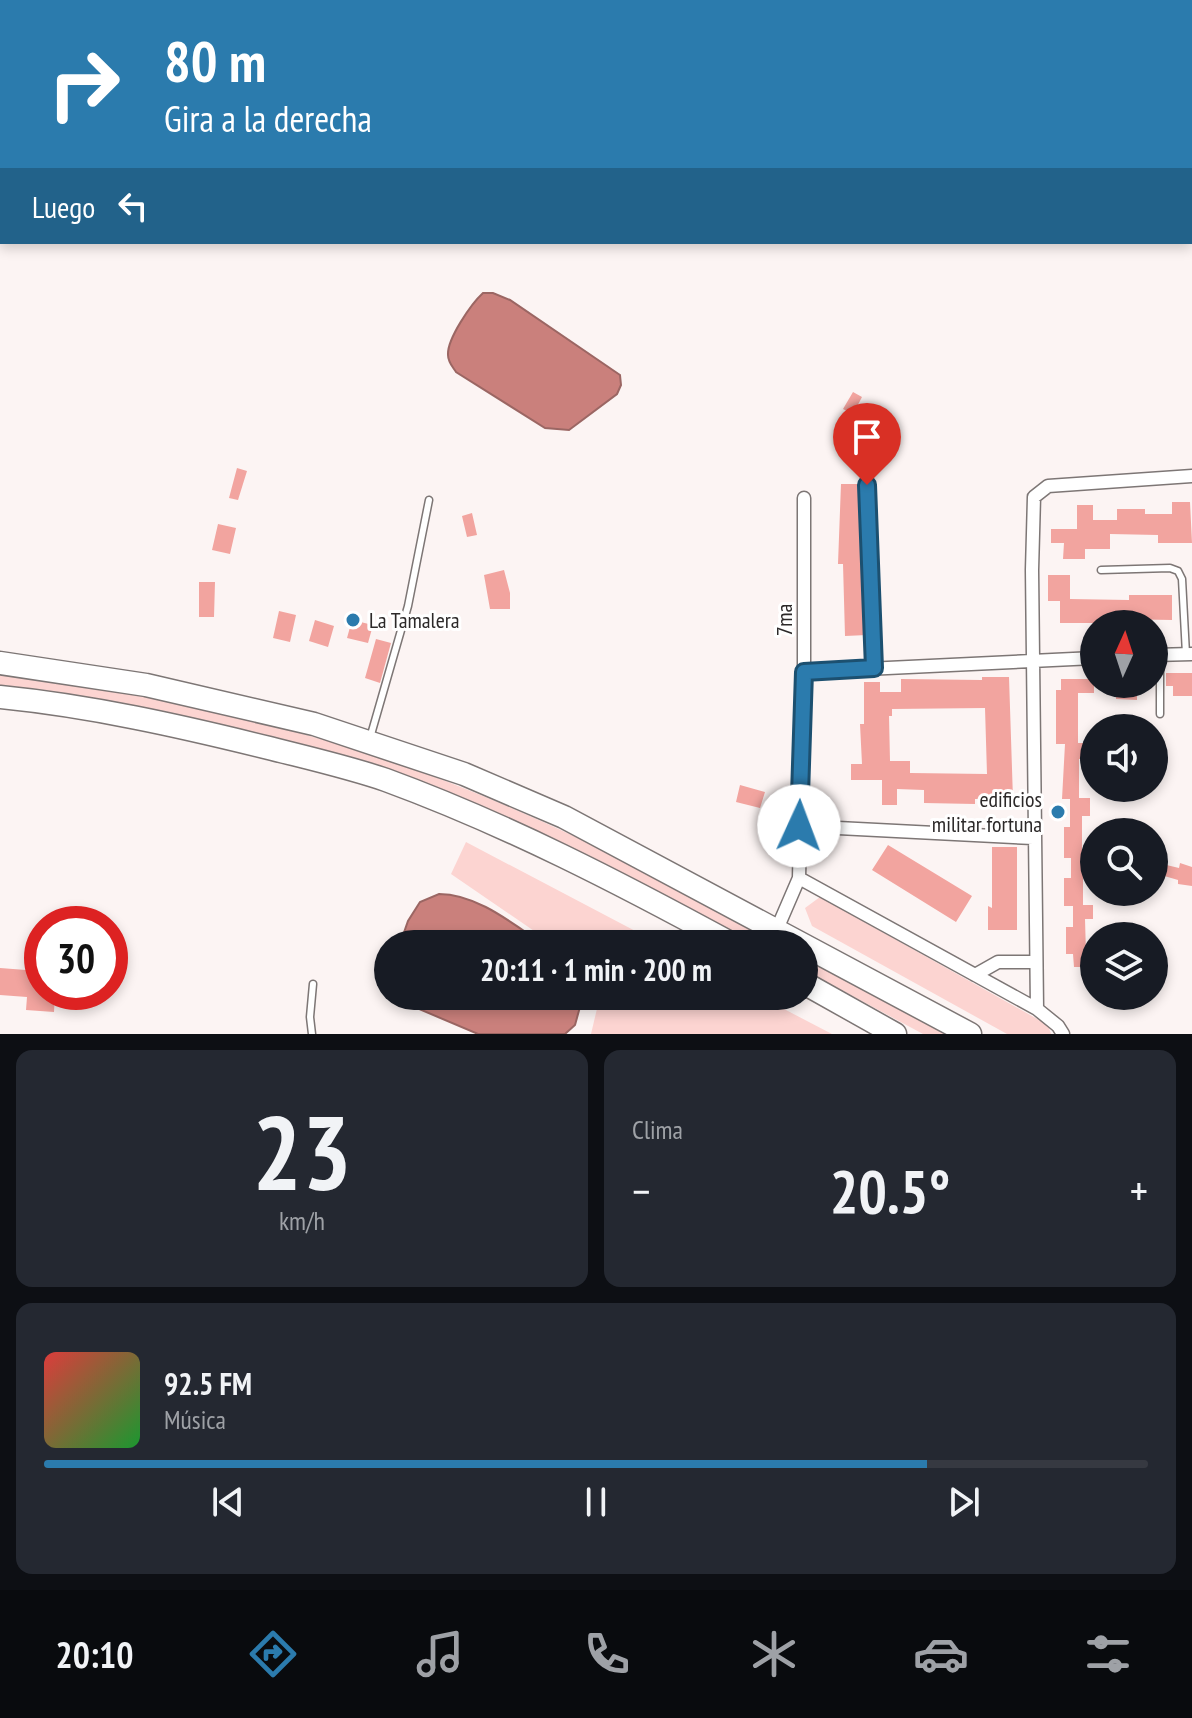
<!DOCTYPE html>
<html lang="es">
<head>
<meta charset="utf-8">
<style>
  body { margin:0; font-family:"PT Sans Narrow",sans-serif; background:#242831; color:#f1f3f6; height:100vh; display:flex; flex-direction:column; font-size:30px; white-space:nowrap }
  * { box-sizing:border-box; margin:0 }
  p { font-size:26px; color:#9ea1a6 }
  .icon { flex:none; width:44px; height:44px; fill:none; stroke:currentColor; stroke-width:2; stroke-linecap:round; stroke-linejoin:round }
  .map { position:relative; height:1034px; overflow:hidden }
  .panel { display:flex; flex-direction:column; gap:16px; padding:16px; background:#0d0f14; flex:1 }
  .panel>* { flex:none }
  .top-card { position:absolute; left:0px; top:0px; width:1192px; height:244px; box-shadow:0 4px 12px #0003; background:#2b7bad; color:#fff; overflow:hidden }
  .needle { width:52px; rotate:3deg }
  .tools { position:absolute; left:1080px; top:610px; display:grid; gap:16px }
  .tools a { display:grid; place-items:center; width:88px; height:88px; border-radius:50%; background:#171b24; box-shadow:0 4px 12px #0003; font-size:40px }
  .speed { position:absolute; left:24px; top:906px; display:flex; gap:16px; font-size:40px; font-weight:700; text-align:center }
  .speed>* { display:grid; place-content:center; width:104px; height:104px; border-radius:50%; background:#171b24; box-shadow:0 4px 12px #0003; line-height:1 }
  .speed .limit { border:12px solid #d22; background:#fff; color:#111 }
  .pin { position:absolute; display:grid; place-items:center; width:68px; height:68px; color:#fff; margin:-82px -34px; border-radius:50% 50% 50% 0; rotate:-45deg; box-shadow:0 0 8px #0007 }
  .pin .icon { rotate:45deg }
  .me { position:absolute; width:88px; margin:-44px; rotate:2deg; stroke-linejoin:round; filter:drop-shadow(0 0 6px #0008) }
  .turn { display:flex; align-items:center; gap:28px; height:168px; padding:0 32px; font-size:36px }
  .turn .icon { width:104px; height:104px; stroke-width:2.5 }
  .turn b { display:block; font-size:56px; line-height:68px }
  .then { display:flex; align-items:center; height:76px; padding:0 32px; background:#0003; gap:16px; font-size:30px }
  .big { font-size:60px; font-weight:600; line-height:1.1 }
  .panel .tile { flex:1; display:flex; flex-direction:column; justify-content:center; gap:12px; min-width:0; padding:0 28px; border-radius:16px; background:#242831 }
  .panel .dial { align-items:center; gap:0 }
  .dial b { font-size:104px; line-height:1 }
  .song { display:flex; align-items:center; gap:24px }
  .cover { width:96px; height:96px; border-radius:12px; background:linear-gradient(135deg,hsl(0 70% 55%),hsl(130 70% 35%)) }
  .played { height:8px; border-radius:4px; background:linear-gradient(90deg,#2b7bad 80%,#363941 80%) }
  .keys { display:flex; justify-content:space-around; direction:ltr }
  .heat { display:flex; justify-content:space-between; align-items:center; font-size:44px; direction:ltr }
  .panel .tiles { flex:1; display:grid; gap:16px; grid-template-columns:1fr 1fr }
  .tile:last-child { grid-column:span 2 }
  .trip { position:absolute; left:374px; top:930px; width:444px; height:80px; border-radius:40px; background:#171b24; box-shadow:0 4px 12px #0003; font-weight:600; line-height:80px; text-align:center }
  .menu { display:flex; height:128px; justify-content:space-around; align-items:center; background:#090b0e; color:#9ea1a6 }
  .menu .icon { width:56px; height:56px }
  .menu .current { color:#2b7bad }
  .menu b { font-size:36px; color:#f1f3f6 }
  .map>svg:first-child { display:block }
  .green { fill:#fcd4d1 }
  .water { fill:#ca807c; stroke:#9b6663; stroke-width:2 }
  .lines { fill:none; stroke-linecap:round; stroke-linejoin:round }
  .stream { stroke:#9b6663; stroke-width:4 }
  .building { fill:#f2a49f; fill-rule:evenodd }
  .lane-casing { stroke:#7d7675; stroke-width:9 }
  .street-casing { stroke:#7d7675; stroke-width:15 }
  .highway-casing { stroke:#7d7675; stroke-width:25 }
  .lane { stroke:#fff; stroke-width:6 }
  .street { stroke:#fff; stroke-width:12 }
  .highway { stroke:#fff; stroke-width:22 }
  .rail-casing { stroke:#8b8686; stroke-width:7 }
  .rail { stroke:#fff; stroke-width:4; stroke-dasharray:12; stroke-linecap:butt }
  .route-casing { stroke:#1c5070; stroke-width:20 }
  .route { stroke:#2b7bad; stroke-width:14 }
  .poi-dot { fill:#2b7bad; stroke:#fff; stroke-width:3 }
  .labels { text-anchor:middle; stroke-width:6; stroke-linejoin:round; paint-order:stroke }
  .poi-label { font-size:22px; fill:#2c2929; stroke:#fff; text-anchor:start }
  .street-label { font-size:22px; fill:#2c2929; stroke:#fff }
</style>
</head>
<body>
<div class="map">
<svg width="1192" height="1034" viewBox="0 0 1192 1034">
  <rect width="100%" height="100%" fill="#fcf4f3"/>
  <path class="green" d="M0,675C140,689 292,725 424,773C547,818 669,881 784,944H755L650,889L349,759L224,725L138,707L0,687Z
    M466,842L660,944H553L451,874Z
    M820,897L1048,1025L1051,1034H1007L812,926L805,908Z
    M804,955L949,1034H923L804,970Z
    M600,996H759L832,1034H591Z"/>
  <path class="water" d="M483,293H493L510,300L620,375L621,385L617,394L569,430L545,428L456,372C452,366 448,362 448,355C447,339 471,304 483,293Z
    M439,894C477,894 513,924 543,944H400L408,921L420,902Z
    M405,996H583L575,1025L565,1034H478L412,1006Z"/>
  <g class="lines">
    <path class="stream" d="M554,0L559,2"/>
  </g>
  <path class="building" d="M853,392L862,397L853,414L843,409Z
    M237,468L247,471L238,500L229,498Z
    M841,484H861L867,635L845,636L843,564H838Z
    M1172,502H1190L1192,543H1158V535L1110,534V549H1085V559H1063L1064,543H1051V529H1077V505H1093V520H1117V509H1145V514H1172Z
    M472,513L477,535L467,537L462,516Z
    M218,524L236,528L230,554L212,550Z
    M504,570L510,593V609H490L484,575Z
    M1048,575H1070V599L1129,600V595H1172V620L1115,619V623H1060V601H1048Z
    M199,582H215L214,617H199Z
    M279,611L296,615L290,642L273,638Z
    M315,620L334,626L328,647L309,641Z
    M352,620L373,625L368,643L347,638Z
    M376,639L391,643L380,683L365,678Z
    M1166,673H1192V696H1173V686H1166Z
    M982,677H1009L1013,799H975V804L924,803V790L897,789V805H882V780H851V764H862L860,724H864V682H880V692H901V679L982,680ZM985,708L987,774L910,773V761H890L889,716H892V709Z
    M1061,679H1094V693H1078V743H1085V759H1079V798H1090V816H1082V856H1092V871H1083V905H1093V919H1085L1086,954H1091L1092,967H1074L1073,954H1066V927H1073V906H1064V878H1071V858H1064V827H1070V799H1062L1065,744H1056V690H1061Z
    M1116,684H1137V700L1116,699Z
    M740,785L765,792L760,808L736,802Z
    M888,845L972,896L956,922L872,870Z
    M992,847H1017V930H988V906L992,908Z
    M1154,862L1179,868L1180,863L1192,867V886L1178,884V880L1154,873Z
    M27,959L42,960V992H55L54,1012L26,1010L27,997L0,995V968L26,970Z"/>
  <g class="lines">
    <g class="lane-casing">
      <path id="lane" d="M867,485L874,668
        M1101,570L1170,568L1178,571L1182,579L1186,654
        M1160,655V714
        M370,738L408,606L429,500
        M312,1034L310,1017L313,984"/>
    </g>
    <g class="street-casing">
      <path id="street" d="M1154,655L1192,654
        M804,672L1094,658
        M799,826L1033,838
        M799,878L1037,1009L1058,1026L1063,1034
        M777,929L799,878L804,672V498
        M975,975L998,962H1036
        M1037,1009L1032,570L1034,497L1048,486L1192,476"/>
    </g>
    <g class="highway-casing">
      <path id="highway" d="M0,663L146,685L314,724L464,774L564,817L970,1034
        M0,697C91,706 180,726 269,748C308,758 348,767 386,780C506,824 620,883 732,944
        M804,983L895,1034"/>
    </g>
    <use href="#lane" class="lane"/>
    <use href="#street" class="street"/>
    <use href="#highway" class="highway"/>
    <g class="rail-casing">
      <path id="rail" d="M1160,0L1162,2
        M1190,71L1192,76"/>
    </g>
    <use href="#rail" class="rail"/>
  </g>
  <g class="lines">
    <g class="route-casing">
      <path id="route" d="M799,826L804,672L874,668L867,485"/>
    </g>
    <use href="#route" class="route"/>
  </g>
  <g class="poi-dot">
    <circle cx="353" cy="620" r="8"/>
    <circle cx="1058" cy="812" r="8"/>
  </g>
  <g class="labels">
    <g class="poi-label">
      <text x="369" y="628">La Tamalera</text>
      <text x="1042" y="807" text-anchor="end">edificios<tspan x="1042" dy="25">militar fortuna</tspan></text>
    </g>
    <g class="street-label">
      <text transform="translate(784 620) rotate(-90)" y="8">7ma</text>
    </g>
  </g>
</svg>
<div class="tools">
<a><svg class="needle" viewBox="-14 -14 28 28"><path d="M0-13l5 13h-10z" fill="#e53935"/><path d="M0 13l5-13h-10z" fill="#9ea1a6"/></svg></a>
<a><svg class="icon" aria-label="sound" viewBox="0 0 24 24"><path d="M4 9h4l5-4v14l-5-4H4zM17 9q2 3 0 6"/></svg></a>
<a><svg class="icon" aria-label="search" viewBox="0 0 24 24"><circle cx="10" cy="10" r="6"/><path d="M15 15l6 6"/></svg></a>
<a><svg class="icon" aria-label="layers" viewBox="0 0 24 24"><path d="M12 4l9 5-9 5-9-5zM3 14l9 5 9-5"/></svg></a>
</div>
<div class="speed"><div class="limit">30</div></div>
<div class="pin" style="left:867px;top:485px;background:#d93025"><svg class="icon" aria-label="arrive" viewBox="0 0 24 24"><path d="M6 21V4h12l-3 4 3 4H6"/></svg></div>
<svg class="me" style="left:799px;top:826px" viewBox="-20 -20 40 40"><circle r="19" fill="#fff"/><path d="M0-13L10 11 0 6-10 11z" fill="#2b7bad"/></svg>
<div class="trip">20:11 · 1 min · 200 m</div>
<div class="top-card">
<div class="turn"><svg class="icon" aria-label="right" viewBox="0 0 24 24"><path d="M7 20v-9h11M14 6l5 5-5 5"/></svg><div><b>80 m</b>Gira a la derecha</div></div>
<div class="then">Luego<svg class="icon" aria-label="left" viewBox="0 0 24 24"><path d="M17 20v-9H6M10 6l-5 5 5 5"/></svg></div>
</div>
</div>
<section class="panel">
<div class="tiles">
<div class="tile dial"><b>23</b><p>km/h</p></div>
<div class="tile"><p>Clima</p>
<div class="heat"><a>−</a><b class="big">20.5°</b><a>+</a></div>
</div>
<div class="tile">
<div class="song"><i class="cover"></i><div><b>92.5 FM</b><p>Música</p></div></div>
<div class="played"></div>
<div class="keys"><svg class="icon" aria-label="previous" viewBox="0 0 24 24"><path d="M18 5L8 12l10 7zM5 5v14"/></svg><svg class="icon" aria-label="pause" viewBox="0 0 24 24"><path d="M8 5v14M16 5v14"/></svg><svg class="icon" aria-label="next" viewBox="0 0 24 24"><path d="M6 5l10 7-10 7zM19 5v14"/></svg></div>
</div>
</div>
</section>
<nav class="menu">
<b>20:10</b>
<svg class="icon current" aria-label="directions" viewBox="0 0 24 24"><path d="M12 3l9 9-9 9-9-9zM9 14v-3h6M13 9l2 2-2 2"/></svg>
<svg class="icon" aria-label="music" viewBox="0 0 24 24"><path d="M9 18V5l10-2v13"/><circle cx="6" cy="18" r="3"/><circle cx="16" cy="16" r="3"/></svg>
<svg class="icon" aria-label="phone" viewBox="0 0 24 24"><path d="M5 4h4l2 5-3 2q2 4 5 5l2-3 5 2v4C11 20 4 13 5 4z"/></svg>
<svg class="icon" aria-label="climate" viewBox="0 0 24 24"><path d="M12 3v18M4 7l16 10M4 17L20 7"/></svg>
<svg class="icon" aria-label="car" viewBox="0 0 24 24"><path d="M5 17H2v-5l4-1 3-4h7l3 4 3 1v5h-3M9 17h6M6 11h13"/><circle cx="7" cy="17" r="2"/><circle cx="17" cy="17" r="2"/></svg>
<svg class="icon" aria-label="filters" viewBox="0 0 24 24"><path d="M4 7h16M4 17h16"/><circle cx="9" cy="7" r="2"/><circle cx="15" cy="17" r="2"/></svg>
</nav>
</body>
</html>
